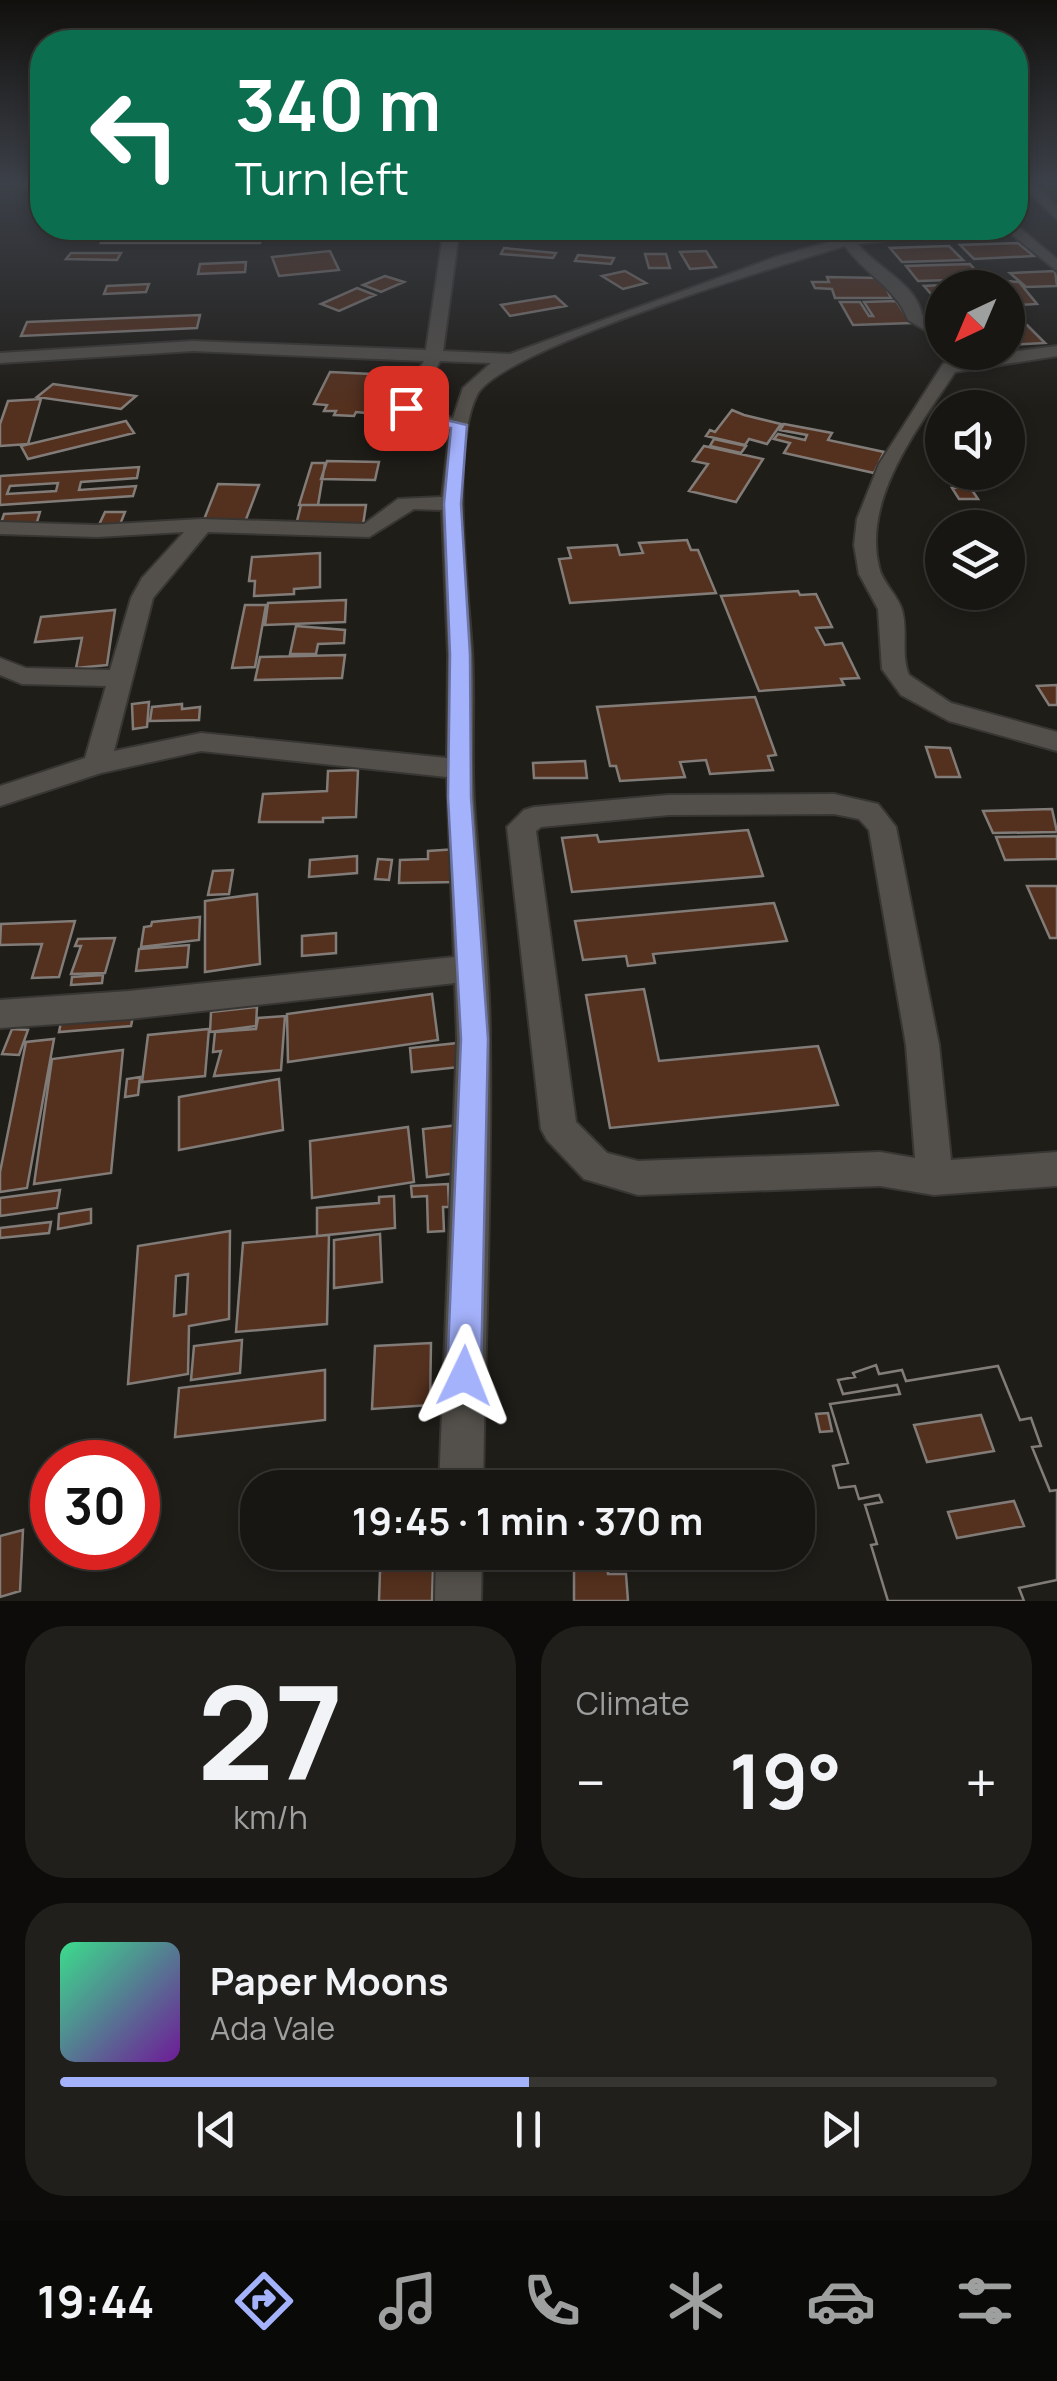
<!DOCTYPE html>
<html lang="en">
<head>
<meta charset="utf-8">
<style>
  body { margin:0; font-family:Manrope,sans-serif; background:#201f1b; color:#f1f3f6; height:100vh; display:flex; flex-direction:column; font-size:38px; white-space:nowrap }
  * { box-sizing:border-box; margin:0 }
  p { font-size:32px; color:#9e9f9f }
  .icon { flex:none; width:55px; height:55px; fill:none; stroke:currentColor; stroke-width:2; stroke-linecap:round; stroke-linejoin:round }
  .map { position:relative; height:1601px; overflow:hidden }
  .sheet { display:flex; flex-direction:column; gap:25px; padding:25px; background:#0d0c0a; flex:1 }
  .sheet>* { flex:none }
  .hud { position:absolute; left:30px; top:30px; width:998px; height:210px; border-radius:40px; box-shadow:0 5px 15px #0003,0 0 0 2px #363532; background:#0b6e4f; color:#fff; overflow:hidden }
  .needle { width:65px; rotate:224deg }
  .controls { position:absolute; left:925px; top:270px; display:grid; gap:20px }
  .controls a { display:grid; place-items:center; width:100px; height:100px; border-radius:50%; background:#171612; box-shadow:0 5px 15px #0003,0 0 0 2px #363532; font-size:50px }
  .speed { position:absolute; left:30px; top:1440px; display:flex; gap:20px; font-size:50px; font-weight:700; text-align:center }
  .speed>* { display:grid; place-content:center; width:130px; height:130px; border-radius:50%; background:#171612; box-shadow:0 5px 15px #0003,0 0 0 2px #363532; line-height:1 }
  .speed .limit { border:15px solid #d22; background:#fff; color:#111 }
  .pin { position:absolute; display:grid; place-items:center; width:85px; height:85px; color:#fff; margin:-42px; border-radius:20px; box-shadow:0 5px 15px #0006 }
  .me { position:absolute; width:110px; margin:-55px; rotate:2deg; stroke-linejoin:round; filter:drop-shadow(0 0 8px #0008) }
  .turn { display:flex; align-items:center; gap:35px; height:210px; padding:0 40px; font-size:45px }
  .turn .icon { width:130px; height:130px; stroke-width:2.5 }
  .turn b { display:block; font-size:70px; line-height:85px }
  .big { font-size:75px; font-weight:700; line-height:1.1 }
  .sheet .tile { flex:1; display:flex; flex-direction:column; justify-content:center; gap:15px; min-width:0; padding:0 35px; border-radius:40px; background:#201f1b }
  .sheet .dial { align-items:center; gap:0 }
  .dial b { font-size:130px; line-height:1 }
  .song { display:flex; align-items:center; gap:30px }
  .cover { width:120px; height:120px; border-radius:15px; background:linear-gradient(135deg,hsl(150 70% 55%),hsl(280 70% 35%)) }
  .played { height:10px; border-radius:5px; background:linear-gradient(90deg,#a4b2fc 50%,#363532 50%) }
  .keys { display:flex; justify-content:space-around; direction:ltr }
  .heat { display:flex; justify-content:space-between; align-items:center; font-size:55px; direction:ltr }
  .sheet .tiles { flex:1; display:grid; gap:25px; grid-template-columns:1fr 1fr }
  .tile:last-child { grid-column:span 2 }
  .trip { position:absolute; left:240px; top:1470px; width:575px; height:100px; border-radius:40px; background:#171612; box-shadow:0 5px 15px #0003,0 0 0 2px #363532; font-weight:700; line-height:100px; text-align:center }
  .dock { display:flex; height:160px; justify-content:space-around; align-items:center; background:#090907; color:#9e9f9f }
  .dock .icon { width:70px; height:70px }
  .dock .active { color:#a4b2fc }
  .dock b { font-size:45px; color:#f1f3f6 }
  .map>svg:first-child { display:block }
  .building { fill:#54301e; stroke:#827c79; stroke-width:2.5; fill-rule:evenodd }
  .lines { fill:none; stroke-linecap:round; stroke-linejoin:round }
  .minor-casing { stroke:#383633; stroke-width:4 }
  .minor { fill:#53504b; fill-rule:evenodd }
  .route { fill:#a4b2fc; stroke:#6b74a4; stroke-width:2.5 }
</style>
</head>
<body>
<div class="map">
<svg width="1057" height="1601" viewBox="0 0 1057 1601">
  <rect width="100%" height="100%" fill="#1f1d18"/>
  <path class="building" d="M107,234H264L260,243H101Z
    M1018,243L1034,256L974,259L960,245Z
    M949,246L963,260L902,262L890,248Z
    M504,248L556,253L553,258L501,254Z
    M330,251L339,270L279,276L272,257Z
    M706,251L716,267L690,269L680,252Z
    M71,253H121L117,260L66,259Z
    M645,254H666L670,268H649Z
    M578,255L614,258L611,264L575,261Z
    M246,262L245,272L198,274L200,264Z
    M970,264L983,279L918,281L906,266Z
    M625,271L646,283L623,289L602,276Z
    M1055,271L1057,286L1026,287L1010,273Z
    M385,276L404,282L381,292L363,285Z
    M827,277L881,278L891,298H835L832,289L815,288L812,282H829Z
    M996,280L1019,282L1037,304L1019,305L1008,293V288Z
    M987,283L991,288H942V301L938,302L924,286Z
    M149,284L146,292L104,294L107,286Z
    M357,288L375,295L339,311L321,304Z
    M555,296L566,306L510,316L501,305Z
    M896,301L911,323L853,325L840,302H860L869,316H873L864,302Z
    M200,315L197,328L21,336L27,322Z
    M1027,325L1045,343L1008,345V326Z
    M330,372L392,375L379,406H369L366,413L356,412L354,416L334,415L336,411H324L327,405L314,404Z
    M53,384L136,396L121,409L37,397Z
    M41,399L28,444L0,446V424L8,401Z
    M732,410L744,415L781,424L767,444L749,439L745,445L706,436L710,430L715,432Z
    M126,421L134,433L28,459L21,446Z
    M784,424L832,433L828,440L884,452L874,473L784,453L790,443L774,439L778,434L805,440L807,435L780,430Z
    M714,439L746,446L741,453L710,446Z
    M704,446L763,459L736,502L689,491L708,464L693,461Z
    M942,451V472H968L973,478L946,480L927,452Z
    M327,461L379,462L375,480L321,479Z
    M312,463H325L318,505H299Z
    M139,467L137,478L81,482L79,490L136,486L133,496L0,505V476ZM58,483L56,491L7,494L10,486Z
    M218,484L259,485L245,522H203Z
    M970,487L978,499H959L952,488Z
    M301,505H366L363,525H296Z
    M40,512L37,522L1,523L4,514Z
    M105,512H125L119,527H98Z
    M687,540L691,550H698L716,593L570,603L559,559L571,558L568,548L617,545L620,555L643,553L639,543Z
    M320,553V587L294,589V594L254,596L255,581H249L252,557Z
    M798,591L800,595L816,594L832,627L816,628L825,645L842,643L859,678L841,679L844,685L759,691L721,596Z
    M346,600L345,622L265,625L268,603Z
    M245,605H266L255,667L232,668Z
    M115,610L107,665L76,668L82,638L35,642L41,617Z
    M296,626L345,630L344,643L318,644L316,654H290Z
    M345,655L342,678L255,680L260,657Z
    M1057,685V705H1049L1037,686Z
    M755,697L776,755L768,756L773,770L710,774L706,760L680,762L685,777L620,781L616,766H610L597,707Z
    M149,702L147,727L133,729L132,704Z
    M182,704V709L200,707L199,720L150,721L152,707Z
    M926,747L950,748L960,777H936Z
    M585,761L587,778H534L533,763Z
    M358,770L356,817L323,818V822H259L263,794L327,791L328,771Z
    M1052,809L1057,832L993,833L983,811Z
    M748,830L763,876L572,892L562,838L597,835L599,842Z
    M1057,836V859L1005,860L996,837Z
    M457,849V882L399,883L400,860L428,859V851Z
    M357,856V873L309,877L310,860Z
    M378,859L392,860L389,880L375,879Z
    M233,870L229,894L208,895L213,871Z
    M1027,886H1057V938H1050Z
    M257,894L260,964L205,972V901Z
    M774,903L787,941L653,954L655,963L628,966L626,956L583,960L575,921Z
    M200,917L199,940L141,947L144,927L151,926L152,922Z
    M75,921L59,977L32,978L42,944L0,945L1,924Z
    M336,933V953L302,956V936Z
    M115,938L105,973L71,974L81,946H75L78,939Z
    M189,945L187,967L136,971L139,949Z
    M103,975L102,983L71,985L72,977Z
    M644,989L659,1061L818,1046L838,1105L610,1128L586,995Z
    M432,994L438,1040L288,1062L287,1014Z
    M257,1007L256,1026L210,1032L211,1012Z
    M133,1016L131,1026L59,1032L61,1022Z
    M285,1016L281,1070L214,1076L221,1051L213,1052L215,1032L256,1029L258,1018Z
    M12,1029L28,1030L19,1055L2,1054Z
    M209,1029L205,1076L142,1082L148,1035Z
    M54,1039L27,1188L0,1192V1172L26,1042Z
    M458,1043L460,1067L412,1072L410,1048Z
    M123,1050L111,1173L34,1184L52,1059Z
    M140,1077L138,1095L125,1097L127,1079Z
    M279,1079L283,1130L179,1150V1097Z
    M459,1125L464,1172L427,1177L423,1129Z
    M408,1127L414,1182L312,1198L310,1141Z
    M448,1184L449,1207H443L444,1231L428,1232L427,1196L412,1197L411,1186Z
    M60,1190L57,1208L0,1216V1198Z
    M394,1196L395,1228L317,1236V1208L379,1203V1197Z
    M91,1209V1223L58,1229L59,1214Z
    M51,1222L49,1233L0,1238V1228Z
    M230,1231L229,1319L189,1326L188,1374L128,1384L138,1246ZM188,1274L186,1314L174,1316L176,1276Z
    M380,1234L382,1282L334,1288V1240Z
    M329,1235L327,1324L236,1332L243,1243Z
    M242,1340L240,1373L191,1380L194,1346Z
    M431,1343L430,1405L372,1409L375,1346Z
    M876,1365L879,1374L902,1370L906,1381L998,1366L1020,1420L1031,1418L1041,1446L1032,1447L1050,1491L1057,1490V1580L1019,1588L1024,1601H888L871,1545L877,1544L865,1505L882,1502L879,1495L859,1499L855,1486L839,1488L833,1466L848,1463L830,1404L900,1394L897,1385L843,1394L838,1380L855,1377L853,1373ZM981,1415L994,1451L927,1462L914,1425ZM1014,1501L1024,1526L957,1538L948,1512Z
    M876,1365L879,1374L902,1370L906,1381L998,1366L1020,1420L1031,1418L1041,1446L1032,1447L1050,1491L1057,1490V1580L1019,1588L1024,1601H888L871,1545L877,1544L865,1505L882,1502L879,1495L859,1499L855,1486L839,1488L833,1466L848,1463L830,1404L900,1394L897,1385L843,1394L838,1380L855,1377L853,1373Z
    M325,1370V1420L175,1437L179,1388Z
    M828,1413L832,1431L820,1432L816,1414Z
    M23,1530L20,1591L0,1597V1536Z
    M574,1552H607L608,1574H626L628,1601H574Z
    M433,1568L432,1601H379L380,1571Z"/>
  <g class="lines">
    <g class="minor-casing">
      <path id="minor" d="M13,183L42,185V193L15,186Z
        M1019,183H1033L1057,207V219Z
        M1016,225L1057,259V271L1004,228Z
        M444,228H637L630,232H459L443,351L510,354L776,257L843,238L921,228H958L951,232L858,244C876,268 916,283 922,315L942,328V340L908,320C896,288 865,274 845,246C784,264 500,349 477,395C450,449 468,588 472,650C475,700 471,751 474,801C479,881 490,962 490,1042C492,1190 485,1339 483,1488H439L457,1039L455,983L129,1019L0,1028V1000L129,991L454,957L447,777L201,751L101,773L0,806V786L85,758L106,686L22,684L0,675V658L26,668L110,670L131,598L142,578L184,532L97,537L0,534V522L97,525L202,519L364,524L398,499L442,497L450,429L404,421L397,410L424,361L193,351L0,363V353L193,341L426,350ZM440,361L491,363L463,388L453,418L415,410ZM414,509L442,510L448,655L447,758L201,733L114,751L153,598L208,532L369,537Z
        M1057,346V356L955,372C920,426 862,497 879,567C882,582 895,592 901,607C909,629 900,654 909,675L951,703L1057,732V751L949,721L901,695L882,669L878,609L859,574L854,545L857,519L879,464L943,364L963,358Z
        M834,794L878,804L896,827L939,1045L951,1160L1057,1152V1186L934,1195L880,1186L638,1195L584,1179L547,1140L541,1129L507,827L524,810L534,807L669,795ZM834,814L859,819L869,830L906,1045L915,1158L880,1152L638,1161L607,1153L576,1122L536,831L541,827L669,815Z
        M436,1552H482L481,1601H435Z"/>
    </g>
    <use href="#minor" class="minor"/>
  </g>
  <linearGradient id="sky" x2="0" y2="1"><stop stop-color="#11100d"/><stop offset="0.45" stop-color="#3c4048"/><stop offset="1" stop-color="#3c4048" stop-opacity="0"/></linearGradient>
  <rect width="1057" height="407" fill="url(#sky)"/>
  <path class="route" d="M406,403L417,413L467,425L461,504L470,655L471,797L488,1039L481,1376L476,1388L464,1393L452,1388L447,1376L461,1039L448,797L450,655L444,504L451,428L405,420L399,408Z"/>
</svg>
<div class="controls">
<a><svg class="needle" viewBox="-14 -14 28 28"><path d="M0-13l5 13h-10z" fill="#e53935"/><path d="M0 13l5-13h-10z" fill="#9e9f9f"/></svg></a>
<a><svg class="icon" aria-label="sound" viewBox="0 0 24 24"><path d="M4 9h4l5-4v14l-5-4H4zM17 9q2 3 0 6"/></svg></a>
<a><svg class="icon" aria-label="layers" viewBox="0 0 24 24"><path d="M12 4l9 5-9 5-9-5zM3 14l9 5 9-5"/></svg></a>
</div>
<div class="speed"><div class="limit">30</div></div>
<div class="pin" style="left:406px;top:408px;background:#d93025"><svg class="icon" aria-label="arrive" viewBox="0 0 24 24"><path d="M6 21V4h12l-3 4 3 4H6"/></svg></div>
<svg class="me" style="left:464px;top:1376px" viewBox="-20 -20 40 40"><path d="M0-17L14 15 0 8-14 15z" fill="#a4b2fc" stroke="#fff" stroke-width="4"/></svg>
<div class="trip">19:45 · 1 min · 370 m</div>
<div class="hud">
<div class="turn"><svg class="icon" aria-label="left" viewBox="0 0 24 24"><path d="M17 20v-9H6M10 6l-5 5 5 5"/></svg><div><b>340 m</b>Turn left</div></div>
</div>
</div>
<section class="sheet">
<div class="tiles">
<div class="tile dial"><b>27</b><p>km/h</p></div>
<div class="tile"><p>Climate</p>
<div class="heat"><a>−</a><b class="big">19°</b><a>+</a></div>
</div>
<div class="tile">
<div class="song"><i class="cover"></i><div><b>Paper Moons</b><p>Ada Vale</p></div></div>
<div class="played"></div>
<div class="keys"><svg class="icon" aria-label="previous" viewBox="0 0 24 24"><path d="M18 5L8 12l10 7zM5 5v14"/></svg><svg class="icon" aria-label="pause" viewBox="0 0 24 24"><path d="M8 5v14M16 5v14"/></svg><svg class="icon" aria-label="next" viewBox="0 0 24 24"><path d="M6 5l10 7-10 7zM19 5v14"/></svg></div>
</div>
</div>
</section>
<nav class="dock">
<b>19:44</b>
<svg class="icon active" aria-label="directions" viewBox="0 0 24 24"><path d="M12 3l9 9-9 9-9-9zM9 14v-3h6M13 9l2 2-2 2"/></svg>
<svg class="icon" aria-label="music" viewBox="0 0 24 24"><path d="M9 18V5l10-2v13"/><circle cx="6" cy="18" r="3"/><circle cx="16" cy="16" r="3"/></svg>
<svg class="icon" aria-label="phone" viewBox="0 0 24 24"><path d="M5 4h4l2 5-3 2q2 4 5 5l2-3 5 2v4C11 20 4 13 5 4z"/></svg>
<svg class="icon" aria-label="climate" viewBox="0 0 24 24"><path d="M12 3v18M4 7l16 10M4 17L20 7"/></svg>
<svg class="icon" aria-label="car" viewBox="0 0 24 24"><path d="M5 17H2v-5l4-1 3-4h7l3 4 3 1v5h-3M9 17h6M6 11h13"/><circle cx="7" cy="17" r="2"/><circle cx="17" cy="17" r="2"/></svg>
<svg class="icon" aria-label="filters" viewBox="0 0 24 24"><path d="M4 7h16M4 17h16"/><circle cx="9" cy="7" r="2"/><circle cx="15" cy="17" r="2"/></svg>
</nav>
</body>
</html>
